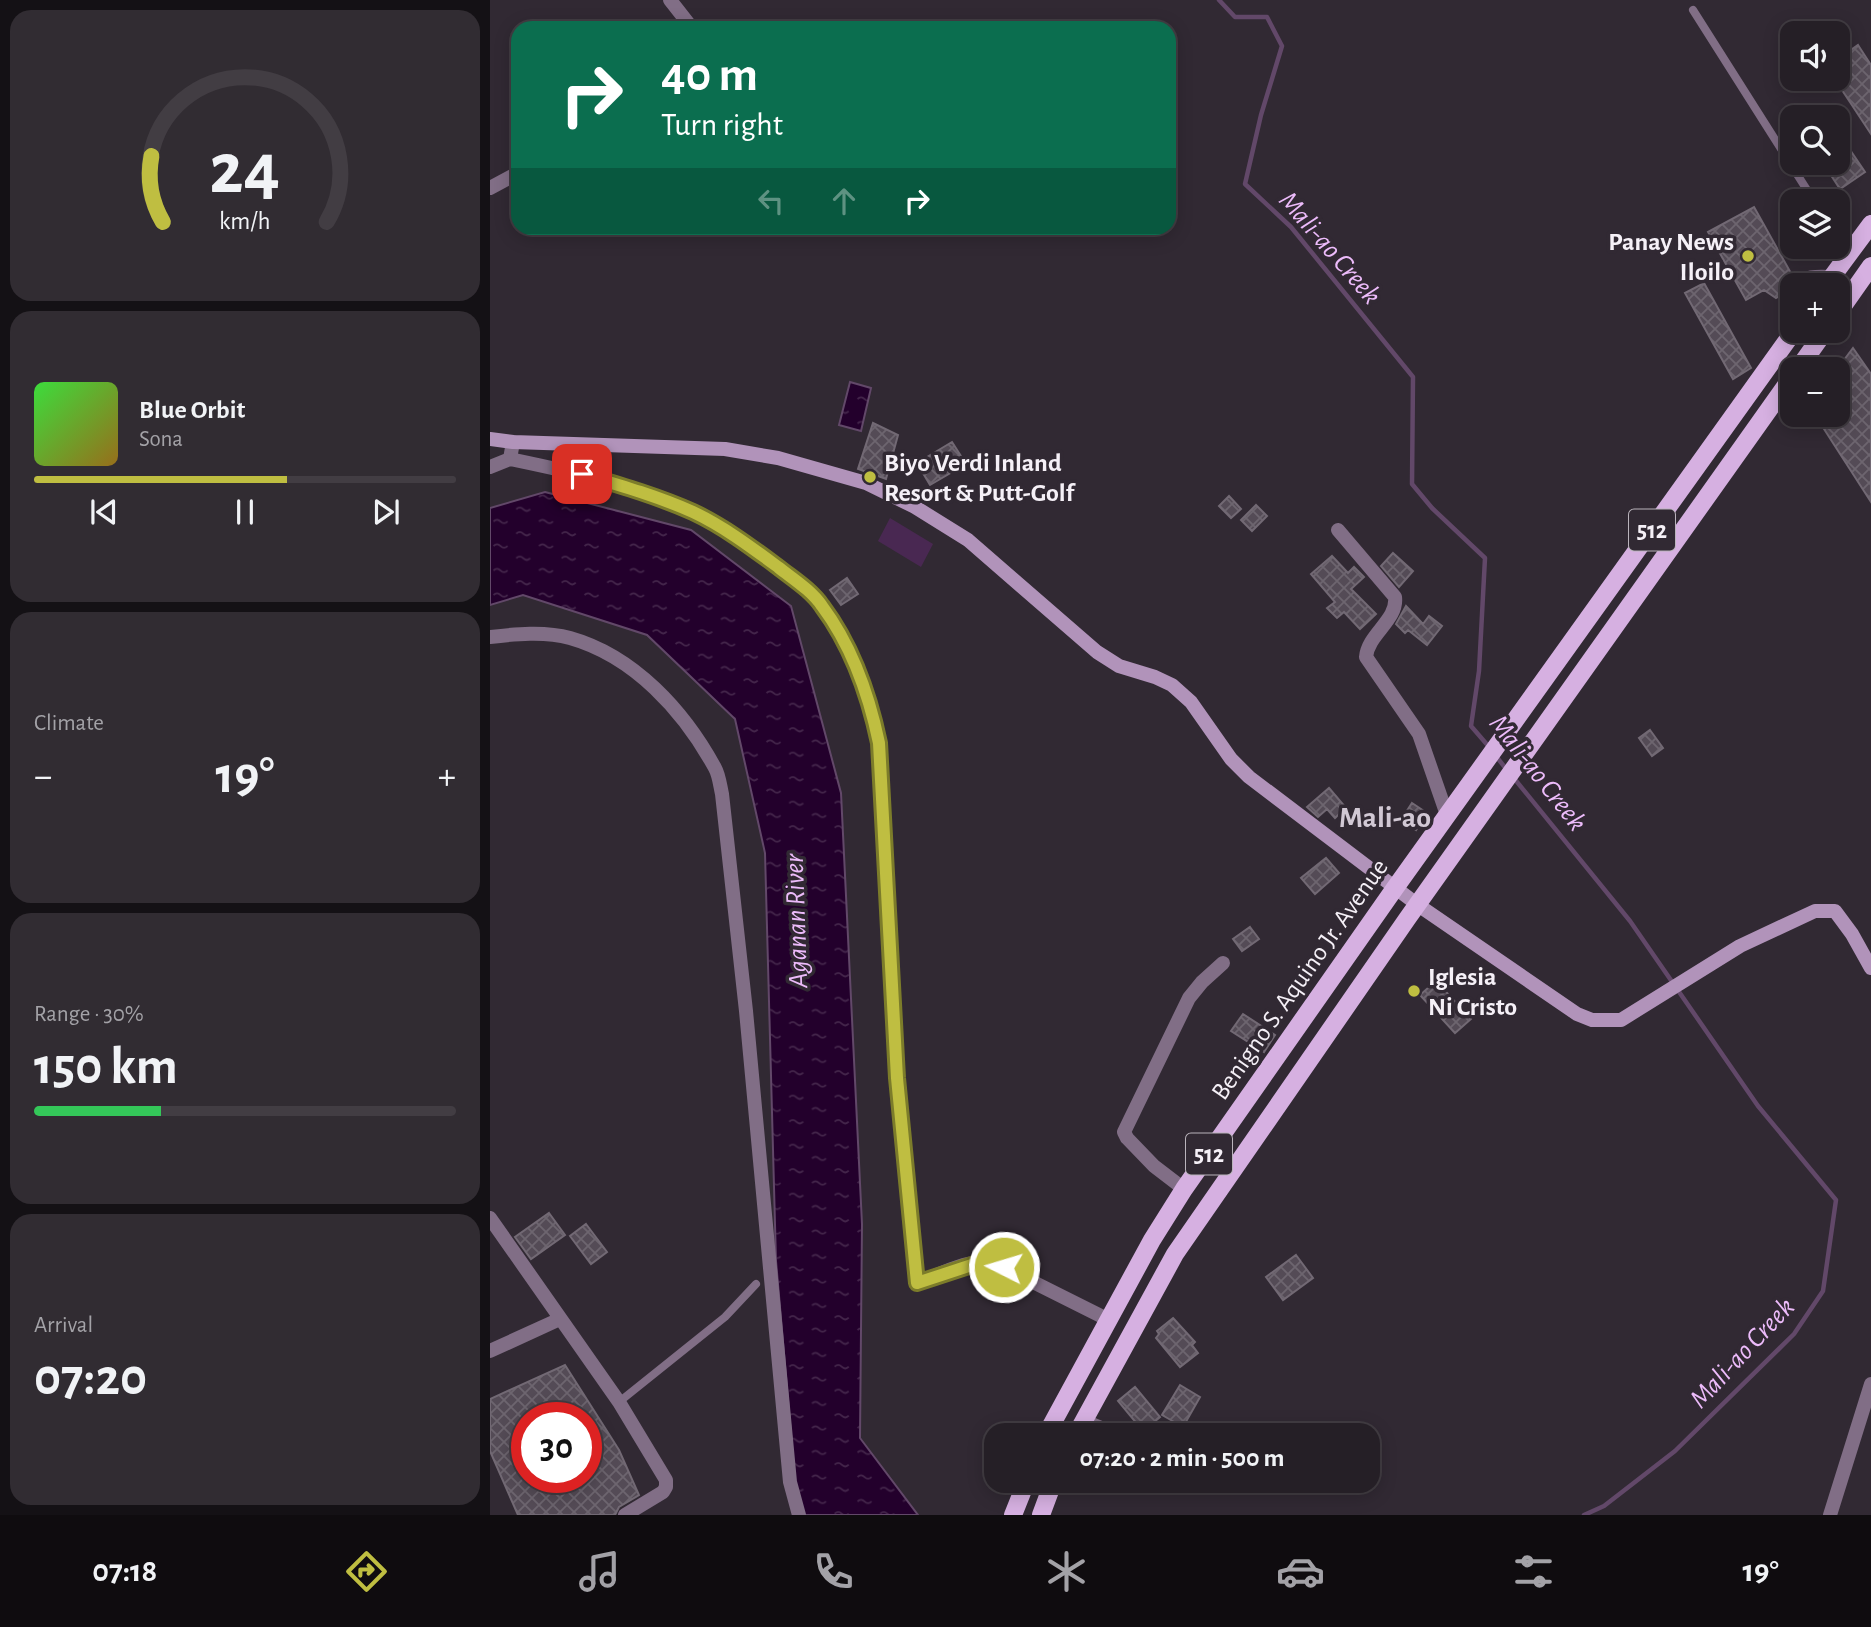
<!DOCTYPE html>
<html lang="en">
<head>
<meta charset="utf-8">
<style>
  body { margin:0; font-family:"Alegreya Sans",sans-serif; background:#312c32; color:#f1f3f6; height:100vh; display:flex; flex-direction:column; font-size:26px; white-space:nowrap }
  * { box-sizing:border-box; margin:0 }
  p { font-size:23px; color:#a3a2a7 }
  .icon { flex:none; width:38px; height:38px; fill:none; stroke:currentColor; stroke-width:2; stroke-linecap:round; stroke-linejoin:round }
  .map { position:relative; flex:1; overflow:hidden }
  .side { display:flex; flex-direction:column; gap:10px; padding:10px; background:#141115; width:490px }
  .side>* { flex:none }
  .banner { position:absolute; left:21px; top:21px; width:665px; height:214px; border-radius:21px; box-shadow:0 4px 18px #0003,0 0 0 2px #423d43; background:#0b6e4f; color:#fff; overflow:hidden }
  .tools { position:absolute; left:1290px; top:21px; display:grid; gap:14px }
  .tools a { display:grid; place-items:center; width:70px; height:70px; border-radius:14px; background:#251f26; box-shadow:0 4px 18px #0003,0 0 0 2px #423d43; font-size:35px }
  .speed { position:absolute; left:21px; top:1402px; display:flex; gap:14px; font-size:35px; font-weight:700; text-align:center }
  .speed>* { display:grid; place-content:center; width:91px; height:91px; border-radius:50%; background:#251f26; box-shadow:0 4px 18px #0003,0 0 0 2px #423d43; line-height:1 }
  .speed .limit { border:10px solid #d22; background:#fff; color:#111 }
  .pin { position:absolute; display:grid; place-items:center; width:60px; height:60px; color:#fff; margin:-30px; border-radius:14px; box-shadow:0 4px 10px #0006 }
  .me { position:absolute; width:77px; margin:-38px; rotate:275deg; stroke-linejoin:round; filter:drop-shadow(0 0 5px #0008) }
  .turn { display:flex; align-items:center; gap:24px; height:147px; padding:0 35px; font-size:32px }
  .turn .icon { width:91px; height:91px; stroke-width:2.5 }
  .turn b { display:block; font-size:49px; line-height:60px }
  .lanes { display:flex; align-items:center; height:66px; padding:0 35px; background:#0003; justify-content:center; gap:35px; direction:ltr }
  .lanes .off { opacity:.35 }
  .big { font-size:52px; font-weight:700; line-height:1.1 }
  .side .widget { flex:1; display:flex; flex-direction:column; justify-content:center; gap:10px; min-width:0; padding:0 24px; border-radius:21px; background:#312c32 }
  .side .dial { align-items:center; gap:0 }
  .dial svg { height:182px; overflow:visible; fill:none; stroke:#423d43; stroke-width:7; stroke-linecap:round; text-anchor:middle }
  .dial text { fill:#f1f3f6; stroke:none }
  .song { display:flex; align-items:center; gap:21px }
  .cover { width:84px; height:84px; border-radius:10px; background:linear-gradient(135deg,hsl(120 70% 55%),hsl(40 70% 35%)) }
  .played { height:7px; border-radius:4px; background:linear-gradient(90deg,#bfbe41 60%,#423d43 60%) }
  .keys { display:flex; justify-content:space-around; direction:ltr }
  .heat { display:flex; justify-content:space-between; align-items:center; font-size:38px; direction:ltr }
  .charge { height:10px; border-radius:5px; background:linear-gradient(90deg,#34c759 30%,#423d43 0) }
  .trip { position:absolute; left:494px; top:1423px; width:396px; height:70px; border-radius:21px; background:#251f26; box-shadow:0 4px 18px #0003,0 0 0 2px #423d43; font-weight:700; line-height:70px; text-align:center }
  .tab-bar { display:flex; height:112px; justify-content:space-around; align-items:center; background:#0f0c0f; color:#a3a2a7 }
  .tab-bar .icon { width:49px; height:49px }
  .tab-bar .on { color:#bfbe41 }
  .tab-bar b { font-size:32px; color:#f1f3f6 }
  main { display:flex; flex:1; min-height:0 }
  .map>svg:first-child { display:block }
  .park { fill:#492852 }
  .water { fill:url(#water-ripples); stroke:#624869; stroke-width:2 }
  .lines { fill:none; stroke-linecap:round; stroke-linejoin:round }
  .stream { stroke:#624869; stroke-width:4.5 }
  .building { fill:url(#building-cross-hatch); stroke:#726974; stroke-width:2; fill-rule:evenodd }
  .lane { stroke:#816e86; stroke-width:8 }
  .street { stroke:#816e86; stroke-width:14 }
  .secondary { stroke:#b193ba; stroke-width:14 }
  .primary { stroke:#d6b0e1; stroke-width:18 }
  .route-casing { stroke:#7c7c2a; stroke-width:18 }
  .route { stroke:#bfbe41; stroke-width:12 }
  .poi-dot { fill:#bfbe41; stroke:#312933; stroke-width:2.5 }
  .labels { text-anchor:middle; stroke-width:7; stroke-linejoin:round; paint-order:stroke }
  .shield { fill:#312933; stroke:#bab4bc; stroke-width:2 }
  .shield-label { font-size:24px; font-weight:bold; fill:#f5f0f7 }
  .poi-label { font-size:26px; font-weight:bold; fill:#f5f0f7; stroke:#312933; text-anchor:start }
  .street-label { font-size:26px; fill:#f5f0f7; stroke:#312933 }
  .water-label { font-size:28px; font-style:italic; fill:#ecbbfa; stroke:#312933 }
  .quarter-label { font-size:30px; font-weight:bold; fill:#d1c8d4; stroke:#312933 }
</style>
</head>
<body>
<main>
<section class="side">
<div class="widget dial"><svg viewBox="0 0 100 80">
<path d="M14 69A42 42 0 1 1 86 69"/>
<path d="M14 69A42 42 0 0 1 9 40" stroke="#bfbe41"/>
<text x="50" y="56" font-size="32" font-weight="700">24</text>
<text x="50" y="72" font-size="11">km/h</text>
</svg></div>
<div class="widget">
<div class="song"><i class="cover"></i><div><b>Blue Orbit</b><p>Sona</p></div></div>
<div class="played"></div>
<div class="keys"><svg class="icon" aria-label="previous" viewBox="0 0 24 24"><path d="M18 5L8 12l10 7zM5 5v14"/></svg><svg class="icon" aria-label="pause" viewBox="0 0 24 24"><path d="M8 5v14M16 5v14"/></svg><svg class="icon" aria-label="next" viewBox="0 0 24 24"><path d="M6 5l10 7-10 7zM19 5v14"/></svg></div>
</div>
<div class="widget"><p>Climate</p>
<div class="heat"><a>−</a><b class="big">19°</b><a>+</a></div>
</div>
<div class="widget"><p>Range · 30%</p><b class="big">150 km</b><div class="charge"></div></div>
<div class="widget"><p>Arrival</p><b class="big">07:20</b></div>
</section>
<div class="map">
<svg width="1381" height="1515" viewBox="0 0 1381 1515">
  <defs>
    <pattern id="water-ripples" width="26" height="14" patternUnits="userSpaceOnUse" patternTransform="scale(1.75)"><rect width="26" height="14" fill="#23002c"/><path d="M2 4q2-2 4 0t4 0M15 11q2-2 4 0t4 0" fill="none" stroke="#44264b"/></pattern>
    <pattern id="building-cross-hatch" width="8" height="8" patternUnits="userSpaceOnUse" patternTransform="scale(1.75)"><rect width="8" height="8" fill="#544b56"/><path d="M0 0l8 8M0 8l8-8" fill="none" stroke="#6d656f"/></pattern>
  </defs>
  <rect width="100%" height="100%" fill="#312933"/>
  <path class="park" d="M400,518L443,544L431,567L388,541Z"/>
  <path class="water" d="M360,382L381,388L371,431L349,425Z
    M55,492L201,530L301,606L351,793L372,1224L370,1438L428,1515H308L286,1261L275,853L245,719L157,635L33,595L0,605V508Z"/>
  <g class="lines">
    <path class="stream" d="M729,0L745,17H777L792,46L771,115L755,184L801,227L923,377L922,484L942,508L995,558L989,671L981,726L1000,748
      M1005,755L1017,770
      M1023,777L1140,921L1268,1106L1346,1200L1333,1291L1304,1334L1185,1451L1114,1506L1094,1515"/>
  </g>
  <path class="building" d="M1368,45L1381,65V134L1348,84V59Z
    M1348,132L1375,172L1350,189L1333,163H1348Z
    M1264,207L1302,275L1294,279L1297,281L1298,288L1302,290V307L1299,305L1296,296L1291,295L1286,298L1274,290L1256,300L1218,232Z
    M1214,283L1261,368L1243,379L1195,293Z
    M1363,348L1381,374V502L1325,415H1348V368Z
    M383,423L408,435L396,479L368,469Z
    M462,442L476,464L440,485L427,463Z
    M739,496L751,509L741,518L729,506Z
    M766,505L777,516L762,531L751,520Z
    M903,553L923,571L909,587L891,566Z
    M842,556L858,573L864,567L874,577L861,589L886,614L870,629L854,612L847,618L837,608L845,602L821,574Z
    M357,578L368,594L351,605L340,590Z
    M916,606L933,624L939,616L952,626L937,645L918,630L915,633L906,624Z
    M1160,730L1173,748L1162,756L1149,738Z
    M839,788L856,808L845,818L837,809L828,817L817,807Z
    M922,803L937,813L926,830L911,820Z
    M836,858L849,873L825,894L811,878Z
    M760,927L769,939L752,951L743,939Z
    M946,981L981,1019L965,1033L930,995Z
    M753,1014L785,1035L774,1052L741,1031Z
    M59,1213L75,1235L41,1259L25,1237Z
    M96,1224L117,1252L101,1264L80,1236Z
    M806,1255L823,1278L793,1300L776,1277Z
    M683,1318L705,1342L702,1345L708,1353L690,1367L666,1338L669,1334L667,1331Z
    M75,1365L129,1450L149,1495L129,1507L125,1515H28L0,1451V1399ZM37,1418H96V1477H37Z
    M690,1385L710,1397L693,1427L672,1415Z
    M645,1387L670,1417L653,1431L628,1401Z"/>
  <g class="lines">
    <path class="lane" d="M1203,10L1324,201
      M1348,237L1358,253
      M1303,284C1314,273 1326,273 1341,274
      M1292,301V309L1303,333
      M129,1402L235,1317L266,1284
      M595,1418L635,1435
      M789,1480L840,1489"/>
    <path class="street" d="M180,0L202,28
      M0,188L28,173
      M20,459C82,472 146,485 204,513C232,526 259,546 284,565C301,577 320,589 332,606C362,647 379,695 389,743L407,1078L427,1283C449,1275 479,1258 503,1262L619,1320
      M0,467L20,459L23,442
      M848,530L905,597C908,620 878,634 876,657L929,734L957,815
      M0,637C25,634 55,631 80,638C144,656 194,711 225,768C229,775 230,785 232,794L256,1011L300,1482L309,1515
      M694,1189L664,1166L637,1138L634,1132L699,998L712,982L733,963
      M0,1218L129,1402L176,1480V1487L173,1492L135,1515
      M0,1351L70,1319
      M1340,1515L1381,1384"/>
    <path class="secondary" d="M0,439L23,442L235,449L288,458L376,483L425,507L478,540L607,652L629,666L665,677L682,685L701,702L741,759L759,777L928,905L1087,1014L1102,1020H1131L1250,946L1325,911H1345L1362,934L1381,968"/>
    <path class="primary" d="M1336,285L1381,224
      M1348,313L1381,266
      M1308,369L1335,331
      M556,1435L662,1240L694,1189L905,888L1304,331
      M586,1435L685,1254L917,919L1302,377
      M523,1515L537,1480
      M551,1515L564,1480"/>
  </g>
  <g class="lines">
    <g class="route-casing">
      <path id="route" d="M92,474C129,485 167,496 203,512C233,526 261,547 288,567C303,579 321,590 332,606C362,646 379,695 389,743L407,1078L427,1283L494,1261L514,1267"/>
    </g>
    <use href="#route" class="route"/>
  </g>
  <g class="poi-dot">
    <circle cx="1258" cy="256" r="7"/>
    <circle cx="380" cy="477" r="7"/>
    <circle cx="924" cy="991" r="7"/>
  </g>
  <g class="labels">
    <g class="shield">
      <rect x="1139" y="509.5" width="46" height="41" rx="5"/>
      <rect x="696" y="1133.5" width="46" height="41" rx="5"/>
    </g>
    <g class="shield-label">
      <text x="1162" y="538">512</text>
      <text x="719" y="1162">512</text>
    </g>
    <g class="poi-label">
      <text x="1244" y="250" text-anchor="end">Panay News<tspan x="1244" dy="30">Iloilo</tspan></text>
      <text x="394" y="471">Biyo Verdi Inland<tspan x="394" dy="30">Resort &amp; Putt-Golf</tspan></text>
      <text x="938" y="985">Iglesia<tspan x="938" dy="30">Ni Cristo</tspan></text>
    </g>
    <g class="street-label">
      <text transform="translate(809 979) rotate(-55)" y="9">Benigno S. Aquino Jr. Avenue</text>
    </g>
    <g class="water-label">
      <text transform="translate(841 247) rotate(49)" y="10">Mali-ao Creek</text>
      <text transform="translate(1049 772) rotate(52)" y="10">Mali-ao Creek</text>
      <text transform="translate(305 921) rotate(-92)" y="10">Aganan River</text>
      <text transform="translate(1251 1352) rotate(-47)" y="10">Mali-ao Creek</text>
    </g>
    <g class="quarter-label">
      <text x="895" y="827">Mali-ao</text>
    </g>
  </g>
</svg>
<div class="tools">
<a><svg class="icon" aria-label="sound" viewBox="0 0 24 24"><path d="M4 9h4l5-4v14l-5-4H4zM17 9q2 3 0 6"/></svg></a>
<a><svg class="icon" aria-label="search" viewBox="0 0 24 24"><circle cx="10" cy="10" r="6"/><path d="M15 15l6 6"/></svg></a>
<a><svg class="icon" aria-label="layers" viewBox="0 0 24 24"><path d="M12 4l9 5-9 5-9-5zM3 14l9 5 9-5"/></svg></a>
<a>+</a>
<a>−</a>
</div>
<div class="speed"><div class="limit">30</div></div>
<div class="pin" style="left:92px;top:474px;background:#d93025"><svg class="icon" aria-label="arrive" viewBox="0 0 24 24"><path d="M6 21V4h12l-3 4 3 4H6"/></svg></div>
<svg class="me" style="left:514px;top:1267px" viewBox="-20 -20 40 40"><circle r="17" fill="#bfbe41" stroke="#fff" stroke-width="3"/><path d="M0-11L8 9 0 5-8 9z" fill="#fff"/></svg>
<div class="trip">07:20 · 2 min · 500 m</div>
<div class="banner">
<div class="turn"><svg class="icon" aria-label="right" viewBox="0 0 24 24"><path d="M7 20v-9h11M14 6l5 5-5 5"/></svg><div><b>40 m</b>Turn right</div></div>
<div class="lanes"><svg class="icon off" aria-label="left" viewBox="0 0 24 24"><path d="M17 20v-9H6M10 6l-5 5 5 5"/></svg><svg class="icon off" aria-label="ahead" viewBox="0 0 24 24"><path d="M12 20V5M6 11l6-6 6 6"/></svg><svg class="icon" aria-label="right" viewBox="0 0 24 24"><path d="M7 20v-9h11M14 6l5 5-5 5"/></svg></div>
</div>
</div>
</main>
<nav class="tab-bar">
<b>07:18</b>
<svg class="icon on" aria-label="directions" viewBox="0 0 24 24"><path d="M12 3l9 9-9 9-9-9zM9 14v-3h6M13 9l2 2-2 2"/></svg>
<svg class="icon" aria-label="music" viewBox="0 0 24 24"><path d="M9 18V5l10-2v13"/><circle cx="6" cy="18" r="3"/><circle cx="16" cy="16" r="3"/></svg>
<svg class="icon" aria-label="phone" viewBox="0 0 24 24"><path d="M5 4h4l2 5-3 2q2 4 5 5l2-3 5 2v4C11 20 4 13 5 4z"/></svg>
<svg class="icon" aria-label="climate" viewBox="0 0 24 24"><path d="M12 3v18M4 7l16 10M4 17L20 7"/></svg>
<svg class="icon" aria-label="car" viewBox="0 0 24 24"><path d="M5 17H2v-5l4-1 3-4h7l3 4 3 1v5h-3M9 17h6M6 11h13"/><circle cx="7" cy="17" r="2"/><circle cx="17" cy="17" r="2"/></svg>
<svg class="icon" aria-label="filters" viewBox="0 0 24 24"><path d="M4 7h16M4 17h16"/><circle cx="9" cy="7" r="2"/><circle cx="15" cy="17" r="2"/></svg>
<b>19°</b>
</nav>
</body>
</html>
